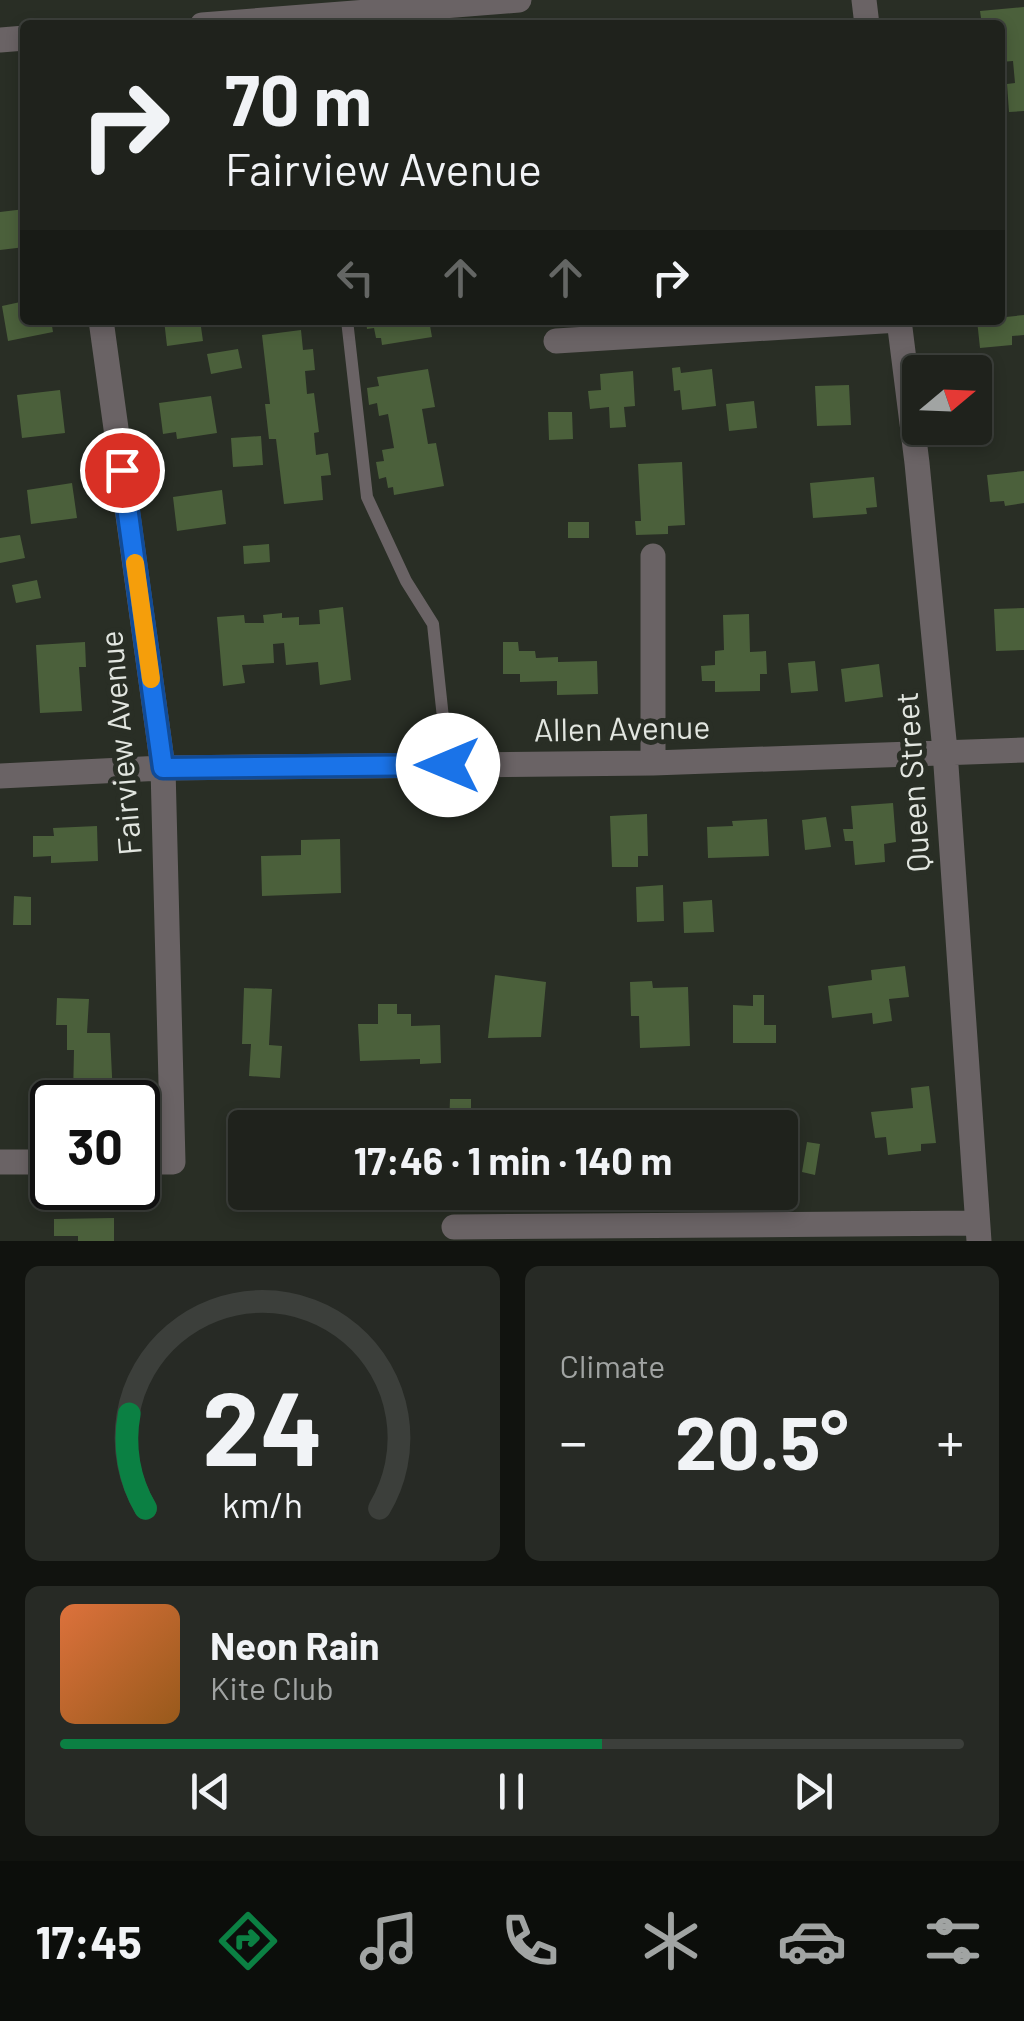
<!DOCTYPE html>
<html lang="en">
<head>
<meta charset="utf-8">
<style>
  body { margin:0; font-family:Barlow,sans-serif; background:#272a25; color:#f1f3f6; height:100vh; display:flex; flex-direction:column; font-size:38px; white-space:nowrap }
  * { box-sizing:border-box; margin:0 }
  p { font-size:32px; color:#a1a4a3 }
  .icon { flex:none; width:55px; height:55px; fill:none; stroke:currentColor; stroke-width:2; stroke-linecap:round; stroke-linejoin:round }
  .map { position:relative; height:1241px; overflow:hidden }
  .side { display:flex; flex-direction:column; gap:25px; padding:25px; background:#11130f; flex:1 }
  .side>* { flex:none }
  .hud { position:absolute; left:20px; top:20px; width:985px; height:305px; border-radius:10px; box-shadow:0 5px 15px #0003,0 0 0 2px #3c3f3b; background:#1f221c; color:#f1f3f6; overflow:hidden }
  .needle { width:65px; rotate:71deg }
  .fabs { position:absolute; left:902px; top:355px; display:grid; gap:20px }
  .fabs a { display:grid; place-items:center; width:90px; height:90px; border-radius:10px; background:#1f221c; box-shadow:0 5px 15px #0003,0 0 0 2px #3c3f3b; font-size:50px }
  .speed { position:absolute; left:30px; top:1080px; display:flex; gap:20px; font-size:50px; font-weight:700; text-align:center }
  .speed>* { display:grid; place-content:center; width:130px; height:130px; border-radius:50%; background:#1f221c; box-shadow:0 5px 15px #0003,0 0 0 2px #3c3f3b; line-height:1 }
  .speed .limit { border:5px solid #111; border-radius:15px; background:#fff; color:#111 }
  .pin { position:absolute; display:grid; place-items:center; width:85px; height:85px; color:#fff; margin:-42px; border:5px solid #fff; border-radius:50%; box-shadow:0 2px 10px #0007 }
  .me { position:absolute; width:110px; margin:-55px; rotate:270deg; stroke-linejoin:round; filter:drop-shadow(0 0 8px #0008) }
  .turn { display:flex; align-items:center; gap:35px; height:210px; padding:0 40px; font-size:45px }
  .turn .icon { width:130px; height:130px; stroke-width:2.5 }
  .turn b { display:block; font-size:70px; line-height:85px }
  .lanes { display:flex; align-items:center; height:95px; padding:0 40px; background:#0003; justify-content:center; gap:50px; direction:ltr }
  .lanes .off { opacity:.35 }
  .big { font-size:75px; font-weight:700; line-height:1.1 }
  .side .card { flex:1; display:flex; flex-direction:column; justify-content:center; gap:15px; min-width:0; padding:0 35px; border-radius:15px; background:#272a25 }
  .side .dial { align-items:center; gap:0 }
  .dial svg { height:260px; overflow:visible; fill:none; stroke:#3c3f3b; stroke-width:7; stroke-linecap:round; text-anchor:middle }
  .dial text { fill:#f1f3f6; stroke:none }
  .song { display:flex; align-items:center; gap:30px }
  .cover { width:120px; height:120px; border-radius:15px; background:linear-gradient(135deg,hsl(20 70% 55%),hsl(30 70% 35%)) }
  .played { height:10px; border-radius:5px; background:linear-gradient(90deg,#0b8043 60%,#3c3f3b 60%) }
  .keys { display:flex; justify-content:space-around; direction:ltr }
  .heat { display:flex; justify-content:space-between; align-items:center; font-size:55px; direction:ltr }
  .side .tiles { flex:1; display:grid; gap:25px; grid-template-columns:1fr 1fr }
  .card:last-child { grid-column:span 2 }
  .trip { position:absolute; left:228px; top:1110px; width:570px; height:100px; border-radius:10px; background:#1f221c; box-shadow:0 5px 15px #0003,0 0 0 2px #3c3f3b; font-weight:700; line-height:100px; text-align:center }
  .tab-bar { display:flex; height:160px; justify-content:space-around; align-items:center; background:#0c0e0b; color:#a1a4a3 }
  .tab-bar .icon { width:70px; height:70px }
  .tab-bar .on { color:#0b8043 }
  .tab-bar b { font-size:45px; color:#f1f3f6 }
  .map>svg:first-child { display:block }
  .building { fill:#4b603b }
  .lines { fill:none; stroke-linecap:round; stroke-linejoin:round }
  .service { stroke:#6a6365; stroke-width:12 }
  .minor { stroke:#6a6365; stroke-width:25 }
  .route-casing { stroke:#114b97; stroke-width:25 }
  .route { stroke:#1a73e8; stroke-width:18 }
  .slow { stroke:#f59e0b; stroke-width:18 }
  .labels { text-anchor:middle; stroke-width:10; stroke-linejoin:round; paint-order:stroke }
  .street-label { font-size:32px; fill:#e2e6e0; stroke:#292e25 }
</style>
</head>
<body>
<div class="map">
<svg width="1024" height="1241" viewBox="0 0 1024 1241">
  <rect width="100%" height="100%" fill="#292e25"/>
  <path class="building" d="M1024,7V111L1009,112L1007,84L1015,83L1013,61L1000,62V25H982L980,11Z
    M25,209V247L0,250V212Z
    M25,301V320H51L53,332L8,341L2,306Z
    M1024,315V335L1012,336V345L980,348L977,320Z
    M164,320H200L203,341L167,346Z
    M366,320H429L432,337L382,345L381,338H376L374,328L367,329Z
    M301,330L303,350L313,349L315,370L305,371L307,394L314,393L319,432L314,433L316,455L328,453L331,475L321,476L323,500L284,504L276,439H269L265,404H270L262,335Z
    M238,349L242,368L211,374L207,354Z
    M680,367L681,373L712,369L716,406L682,410L680,390L674,391L672,368Z
    M428,369L435,407L422,409L428,444L436,443L444,486L394,495L393,487L388,488L386,477L379,479L376,462L384,461L382,450L394,448L388,414L379,416L377,403L369,405L367,388L379,386L377,377Z
    M633,371L635,406L624,407L626,427L610,428L609,407L590,409L588,391L601,390L600,374Z
    M849,385L851,425L817,426L815,386Z
    M60,390L65,433L22,438L17,395Z
    M211,396L217,433L177,439L176,432L163,434L159,403Z
    M754,401L757,428L729,431L726,404Z
    M548,412H572L573,439L549,440Z
    M261,436L263,465L233,467L231,438Z
    M682,462L685,525L668,526V534L636,535L635,521H641L638,464Z
    M1024,471V503L1005,506L1004,501L990,502L987,475Z
    M874,477L877,507L866,508L867,514L813,518L810,483Z
    M72,483L77,518L31,524L27,490Z
    M222,490L226,524L177,531L173,497Z
    M568,522H589V538H568Z
    M20,535L25,558L0,563V538Z
    M269,544L270,562L244,564L243,546Z
    M37,580L41,598L16,603L12,585Z
    M343,607L351,680L320,685L318,662L286,665L284,643L273,644L274,663L242,665L245,683L223,686L217,617L244,615L245,623H264L263,615L282,613V618L299,617V625L320,624L319,610Z
    M1024,608V650L996,651L994,609Z
    M749,614L750,652L766,651L767,674H760V691L715,692V681H702L701,666L715,665V651L724,650L723,615Z
    M85,642L86,667H79L82,711L40,713L36,645Z
    M503,642H518L519,651H535L536,658L558,657V662L597,661L598,694L557,695V681L520,682V674H503Z
    M815,661L818,691L791,693L788,663Z
    M879,664L883,697L845,702L841,669Z
    M893,803L896,842L884,844L885,862L855,865L853,841H845L843,829H853L851,806Z
    M647,814L648,856H638V867H612L610,816Z
    M826,817L831,847L805,850L802,820Z
    M767,819L769,856L708,858L707,827L733,826L732,821Z
    M97,826L98,861L51,863V856L33,857V836H54L53,828Z
    M340,839L341,893L262,896L261,856L301,855V840Z
    M663,885L664,921L637,922L636,887Z
    M14,896L31,897V925H13Z
    M712,900L714,932L684,933L683,902Z
    M905,966L909,997L889,999L892,1021L873,1024L872,1013L832,1018L828,986L872,980L871,970Z
    M495,975L546,982L541,1037L488,1038Z
    M652,981L653,988L688,987L690,1046L640,1048L639,1016H631L630,982Z
    M244,988L272,989L269,1045L282,1046L280,1078L249,1076L251,1044H242Z
    M753,995H764V1025H776V1043H733V1005L753,1006Z
    M57,998L89,999L87,1033H110L113,1098L73,1097L74,1050H67V1025H56Z
    M378,1004H397V1014H411V1026L440,1025L441,1063L420,1064V1059L360,1061L358,1024H378Z
    M929,1086L936,1143L921,1144V1151L888,1155L886,1137L875,1138L871,1112L913,1108L911,1088Z
    M450,1099H471V1128H449Z
    M551,1121H590V1128H551Z
    M807,1142L820,1144L815,1175L802,1172Z
    M242,1149H245V1192H275V1198L235,1197V1168H241Z
    M373,1192H425V1209L374,1211Z
    M114,1218V1241H78V1236H54V1219Z"/>
  <g class="lines">
    <path class="service" d="M347,320L367,497L406,581L433,624L448,765"/>
    <path class="minor" d="M864,0L867,25
      M202,25L519,0
      M0,40L25,38
      M101,320L163,768L173,1162H138
      M899,320L917,463L945,751L979,1241
      M556,341L899,320
      M653,763V556
      M0,776L163,768L653,763L1024,750
      M0,1162H52
      M454,1227L977,1223"/>
  </g>
  <g class="lines">
    <g class="route-casing">
      <path id="route" d="M122,470L163,768L448,765"/>
    </g>
    <use href="#route" class="route"/>
    <path class="slow" d="M135,563L151,679"/>
  </g>
  <g class="labels">
    <g class="street-label">
      <text transform="translate(622 729) rotate(-1)" y="11">Allen Avenue</text>
      <text transform="translate(121 743) rotate(-95)" y="11">Fairview Avenue</text>
      <text transform="translate(913 782) rotate(-94)" y="11">Queen Street</text>
    </g>
  </g>
</svg>
<div class="fabs">
<a><svg class="needle" viewBox="-14 -14 28 28"><path d="M0-13l5 13h-10z" fill="#e53935"/><path d="M0 13l5-13h-10z" fill="#a1a4a3"/></svg></a>
</div>
<div class="speed"><div class="limit">30</div></div>
<div class="pin" style="left:122px;top:470px;background:#d93025"><svg class="icon" aria-label="arrive" viewBox="0 0 24 24"><path d="M6 21V4h12l-3 4 3 4H6"/></svg></div>
<svg class="me" style="left:448px;top:765px" viewBox="-20 -20 40 40"><circle r="19" fill="#fff"/><path d="M0-13L10 11 0 6-10 11z" fill="#1a73e8"/></svg>
<div class="trip">17:46 · 1 min · 140 m</div>
<div class="hud">
<div class="turn"><svg class="icon" aria-label="right" viewBox="0 0 24 24"><path d="M7 20v-9h11M14 6l5 5-5 5"/></svg><div><b>70 m</b>Fairview Avenue</div></div>
<div class="lanes"><svg class="icon off" aria-label="left" viewBox="0 0 24 24"><path d="M17 20v-9H6M10 6l-5 5 5 5"/></svg><svg class="icon off" aria-label="ahead" viewBox="0 0 24 24"><path d="M12 20V5M6 11l6-6 6 6"/></svg><svg class="icon off" aria-label="ahead" viewBox="0 0 24 24"><path d="M12 20V5M6 11l6-6 6 6"/></svg><svg class="icon" aria-label="right" viewBox="0 0 24 24"><path d="M7 20v-9h11M14 6l5 5-5 5"/></svg></div>
</div>
</div>
<section class="side">
<div class="tiles">
<div class="card dial"><svg viewBox="0 0 100 80">
<path d="M14 69A42 42 0 1 1 86 69"/>
<path d="M14 69A42 42 0 0 1 9 40" stroke="#0b8043"/>
<text x="50" y="56" font-size="32" font-weight="700">24</text>
<text x="50" y="72" font-size="11">km/h</text>
</svg></div>
<div class="card"><p>Climate</p>
<div class="heat"><a>−</a><b class="big">20.5°</b><a>+</a></div>
</div>
<div class="card">
<div class="song"><i class="cover"></i><div><b>Neon Rain</b><p>Kite Club</p></div></div>
<div class="played"></div>
<div class="keys"><svg class="icon" aria-label="previous" viewBox="0 0 24 24"><path d="M18 5L8 12l10 7zM5 5v14"/></svg><svg class="icon" aria-label="pause" viewBox="0 0 24 24"><path d="M8 5v14M16 5v14"/></svg><svg class="icon" aria-label="next" viewBox="0 0 24 24"><path d="M6 5l10 7-10 7zM19 5v14"/></svg></div>
</div>
</div>
</section>
<nav class="tab-bar">
<b>17:45</b>
<svg class="icon on" aria-label="directions" viewBox="0 0 24 24"><path d="M12 3l9 9-9 9-9-9zM9 14v-3h6M13 9l2 2-2 2"/></svg>
<svg class="icon" aria-label="music" viewBox="0 0 24 24"><path d="M9 18V5l10-2v13"/><circle cx="6" cy="18" r="3"/><circle cx="16" cy="16" r="3"/></svg>
<svg class="icon" aria-label="phone" viewBox="0 0 24 24"><path d="M5 4h4l2 5-3 2q2 4 5 5l2-3 5 2v4C11 20 4 13 5 4z"/></svg>
<svg class="icon" aria-label="climate" viewBox="0 0 24 24"><path d="M12 3v18M4 7l16 10M4 17L20 7"/></svg>
<svg class="icon" aria-label="car" viewBox="0 0 24 24"><path d="M5 17H2v-5l4-1 3-4h7l3 4 3 1v5h-3M9 17h6M6 11h13"/><circle cx="7" cy="17" r="2"/><circle cx="17" cy="17" r="2"/></svg>
<svg class="icon" aria-label="filters" viewBox="0 0 24 24"><path d="M4 7h16M4 17h16"/><circle cx="9" cy="7" r="2"/><circle cx="15" cy="17" r="2"/></svg>
</nav>
</body>
</html>
